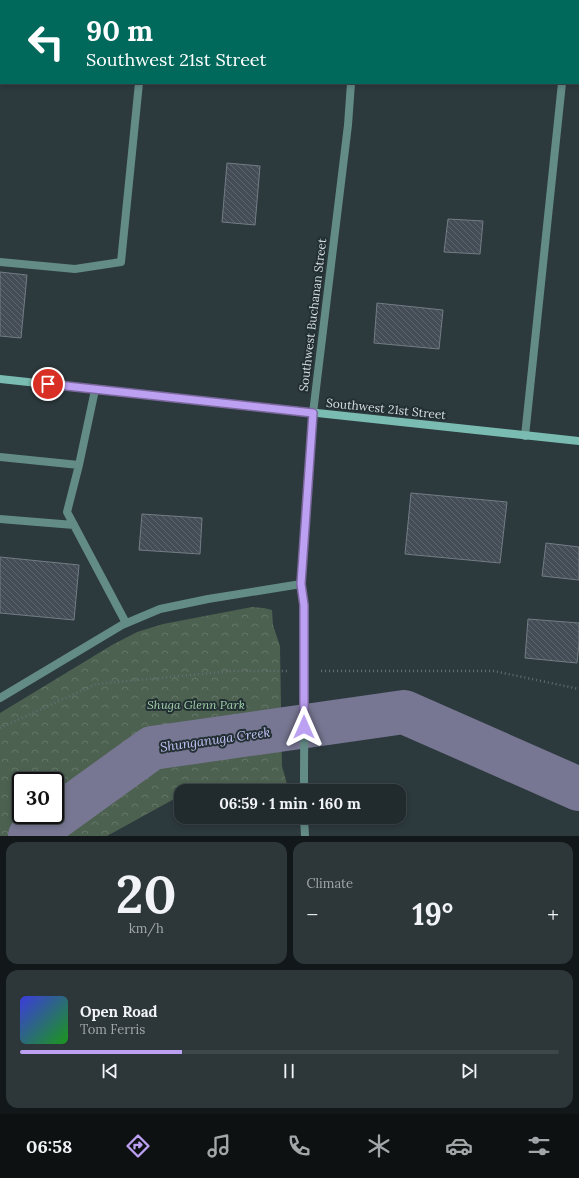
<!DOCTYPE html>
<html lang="en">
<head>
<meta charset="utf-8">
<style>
  body { margin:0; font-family:Lora,serif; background:#2d373a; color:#f1f3f6; height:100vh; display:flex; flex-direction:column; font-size:15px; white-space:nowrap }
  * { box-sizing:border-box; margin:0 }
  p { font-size:13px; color:#a2a7aa }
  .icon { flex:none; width:22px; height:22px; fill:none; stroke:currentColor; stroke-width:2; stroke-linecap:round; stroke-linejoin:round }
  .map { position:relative; height:836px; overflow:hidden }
  .panel { display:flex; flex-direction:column; gap:6px; padding:6px; background:#121819; flex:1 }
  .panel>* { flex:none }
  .banner { position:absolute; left:0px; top:0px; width:579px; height:84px; box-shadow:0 2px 6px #0003,0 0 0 1px #3e474a; background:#00695c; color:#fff; overflow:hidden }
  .speed { position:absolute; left:12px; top:772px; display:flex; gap:8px; font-size:20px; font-weight:700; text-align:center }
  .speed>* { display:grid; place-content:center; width:52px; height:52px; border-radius:50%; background:#212b2e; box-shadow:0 2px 6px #0003,0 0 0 1px #3e474a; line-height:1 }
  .speed .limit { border:2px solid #111; border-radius:6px; background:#fff; color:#111 }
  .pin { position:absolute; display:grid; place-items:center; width:34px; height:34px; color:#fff; margin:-17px; border:2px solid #fff; border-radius:50%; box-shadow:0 1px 4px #0007 }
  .me { position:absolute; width:44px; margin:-22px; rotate:0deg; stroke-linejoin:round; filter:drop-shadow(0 0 3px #0008) }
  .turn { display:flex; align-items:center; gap:14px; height:84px; padding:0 20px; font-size:18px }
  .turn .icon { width:52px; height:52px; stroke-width:2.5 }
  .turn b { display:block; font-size:28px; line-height:34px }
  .big { font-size:30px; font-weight:700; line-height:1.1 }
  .panel .card { flex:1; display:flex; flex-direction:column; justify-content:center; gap:6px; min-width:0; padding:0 14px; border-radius:12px; background:#2d373a }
  .panel .dial { align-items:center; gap:0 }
  .dial b { font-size:52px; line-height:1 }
  .song { display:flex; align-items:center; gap:12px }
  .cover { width:48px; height:48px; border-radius:6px; background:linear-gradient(135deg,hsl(240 70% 55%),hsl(120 70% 35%)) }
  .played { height:4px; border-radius:2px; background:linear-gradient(90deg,#bca0f2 30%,#3e474a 30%) }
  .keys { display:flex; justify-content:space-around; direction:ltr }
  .heat { display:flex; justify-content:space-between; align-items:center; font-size:22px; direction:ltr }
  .panel .tiles { flex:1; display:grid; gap:6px; grid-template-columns:1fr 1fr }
  .card:last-child { grid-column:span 2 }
  .trip { position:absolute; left:174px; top:784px; width:232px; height:40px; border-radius:12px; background:#212b2e; box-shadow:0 2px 6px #0003,0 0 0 1px #3e474a; font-weight:700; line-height:40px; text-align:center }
  .menu { display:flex; height:64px; justify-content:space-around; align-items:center; background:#0d1112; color:#a2a7aa }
  .menu .icon { width:28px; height:28px }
  .menu .selected { color:#bca0f2 }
  .menu b { font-size:18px; color:#f1f3f6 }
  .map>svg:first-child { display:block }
  .forest { fill:url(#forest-crowns); fill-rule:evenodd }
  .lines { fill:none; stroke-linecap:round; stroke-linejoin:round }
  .river { stroke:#787793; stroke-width:44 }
  .building { fill:url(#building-back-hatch); stroke:#737c86 }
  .path { stroke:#646f73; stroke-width:2.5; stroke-dasharray:1 3; stroke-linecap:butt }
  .lane { stroke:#638c86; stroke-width:8 }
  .street { stroke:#638c86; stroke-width:8 }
  .secondary { stroke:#7abcb2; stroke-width:8 }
  .street-bridge { stroke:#638c86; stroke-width:8 }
  .route-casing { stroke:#7a689d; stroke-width:10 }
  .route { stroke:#bca0f2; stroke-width:7 }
  .labels { text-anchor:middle; stroke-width:4; stroke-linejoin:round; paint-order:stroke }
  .street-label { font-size:12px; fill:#d6dee1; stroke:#222f33 }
  .park-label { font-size:12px; font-style:italic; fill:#a2d0a9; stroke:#222f33 }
  .water-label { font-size:13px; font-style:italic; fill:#c5c2f7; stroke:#222f33 }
</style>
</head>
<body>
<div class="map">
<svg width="579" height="836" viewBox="0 0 579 836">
  <defs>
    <pattern id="forest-crowns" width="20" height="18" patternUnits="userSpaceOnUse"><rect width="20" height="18" fill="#4c614f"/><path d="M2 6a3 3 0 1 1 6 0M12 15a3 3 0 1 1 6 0" fill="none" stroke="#657768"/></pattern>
    <pattern id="building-back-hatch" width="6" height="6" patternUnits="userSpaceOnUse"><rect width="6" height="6" fill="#444c55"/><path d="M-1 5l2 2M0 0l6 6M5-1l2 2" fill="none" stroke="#5e656d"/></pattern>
  </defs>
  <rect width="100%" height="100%" fill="#2c393d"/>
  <path class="forest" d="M252,607L264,608L272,610L273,625L280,646L282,766L289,791H181V798H176L107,836H0V713L112,645L137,632L163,624ZM21,781H55V815H21Z"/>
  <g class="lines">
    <path class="river" d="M30,836L152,748L404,712L579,789"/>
  </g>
  <path class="building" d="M227,163L260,166L255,225L222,222Z
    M448,219L483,221L480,254L444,252Z
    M0,272L27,275L21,338L0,336Z
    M377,303L443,310L439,349L374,343Z
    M411,493L507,502L500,563L405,554Z
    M142,514L202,518L200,554L139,550Z
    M546,543L579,547V580L542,576Z
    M0,557L79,565L74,620L0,613Z
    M528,619L579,623V643L577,663L525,658Z"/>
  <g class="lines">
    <path class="path" d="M321,671H494L579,689
      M0,728L96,684L233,671H288"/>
    <path class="lane" d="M148,1V0
      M571,1V0
      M0,262L75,269L121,262L139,83
      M525,436L562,83
      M0,457L79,465L95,390
      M79,465L67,512L126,623
      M0,519L74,525
      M0,698L122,625L160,609L208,599L301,584"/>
    <path class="street" d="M359,1V0
      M305,635L304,605L301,584L313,413L348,125L351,83
      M304,773V791
      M304,817L305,836"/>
    <path class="secondary" d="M0,379L579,441"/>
    <path class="street-bridge" d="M304,773L305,635"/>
  </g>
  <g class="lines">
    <g class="route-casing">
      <path id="route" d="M48,384L313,413L301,584L304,605V727"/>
    </g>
    <use href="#route" class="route"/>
  </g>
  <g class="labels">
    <g class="street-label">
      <text transform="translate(313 315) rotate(-83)" y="4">Southwest Buchanan Street</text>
      <text transform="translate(386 409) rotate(6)" y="4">Southwest 21st Street</text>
    </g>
    <g class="park-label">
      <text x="196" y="709">Shuga Glenn Park</text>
    </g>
    <g class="water-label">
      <text transform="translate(215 739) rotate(-8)" y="5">Shunganuga Creek</text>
    </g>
  </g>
</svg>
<div class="speed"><div class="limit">30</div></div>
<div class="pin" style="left:48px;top:384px;background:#d93025"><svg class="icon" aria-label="arrive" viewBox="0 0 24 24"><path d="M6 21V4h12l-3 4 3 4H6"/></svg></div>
<svg class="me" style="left:304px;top:727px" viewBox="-20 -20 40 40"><path d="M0-17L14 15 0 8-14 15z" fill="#bca0f2" stroke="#fff" stroke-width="4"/></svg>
<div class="trip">06:59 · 1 min · 160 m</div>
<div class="banner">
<div class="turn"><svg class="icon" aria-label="left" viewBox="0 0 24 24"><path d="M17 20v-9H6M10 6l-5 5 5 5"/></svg><div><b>90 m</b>Southwest 21st Street</div></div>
</div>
</div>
<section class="panel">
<div class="tiles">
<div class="card dial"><b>20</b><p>km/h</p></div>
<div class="card"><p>Climate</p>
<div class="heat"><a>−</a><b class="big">19°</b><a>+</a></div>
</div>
<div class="card">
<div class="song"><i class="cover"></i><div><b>Open Road</b><p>Tom Ferris</p></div></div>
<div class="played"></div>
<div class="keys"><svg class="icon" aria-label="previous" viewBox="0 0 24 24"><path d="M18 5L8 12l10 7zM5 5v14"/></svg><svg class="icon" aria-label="pause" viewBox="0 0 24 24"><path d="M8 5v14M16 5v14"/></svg><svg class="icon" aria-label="next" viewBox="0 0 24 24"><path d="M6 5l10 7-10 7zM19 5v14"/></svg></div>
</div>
</div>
</section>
<nav class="menu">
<b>06:58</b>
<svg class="icon selected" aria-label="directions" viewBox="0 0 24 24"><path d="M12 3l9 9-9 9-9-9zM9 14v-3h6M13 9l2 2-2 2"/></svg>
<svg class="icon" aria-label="music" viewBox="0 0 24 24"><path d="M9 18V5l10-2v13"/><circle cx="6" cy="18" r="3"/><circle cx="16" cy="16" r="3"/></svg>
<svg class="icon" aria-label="phone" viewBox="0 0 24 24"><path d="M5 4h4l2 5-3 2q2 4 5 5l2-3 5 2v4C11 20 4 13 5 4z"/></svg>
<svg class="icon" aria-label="climate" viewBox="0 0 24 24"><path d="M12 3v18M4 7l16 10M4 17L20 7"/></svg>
<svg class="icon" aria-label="car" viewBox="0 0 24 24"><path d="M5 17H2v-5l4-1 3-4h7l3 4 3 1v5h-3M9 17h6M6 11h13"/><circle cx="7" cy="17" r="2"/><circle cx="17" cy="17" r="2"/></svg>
<svg class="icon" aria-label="filters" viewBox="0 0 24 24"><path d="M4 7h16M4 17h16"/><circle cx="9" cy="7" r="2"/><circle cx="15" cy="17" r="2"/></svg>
</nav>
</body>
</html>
